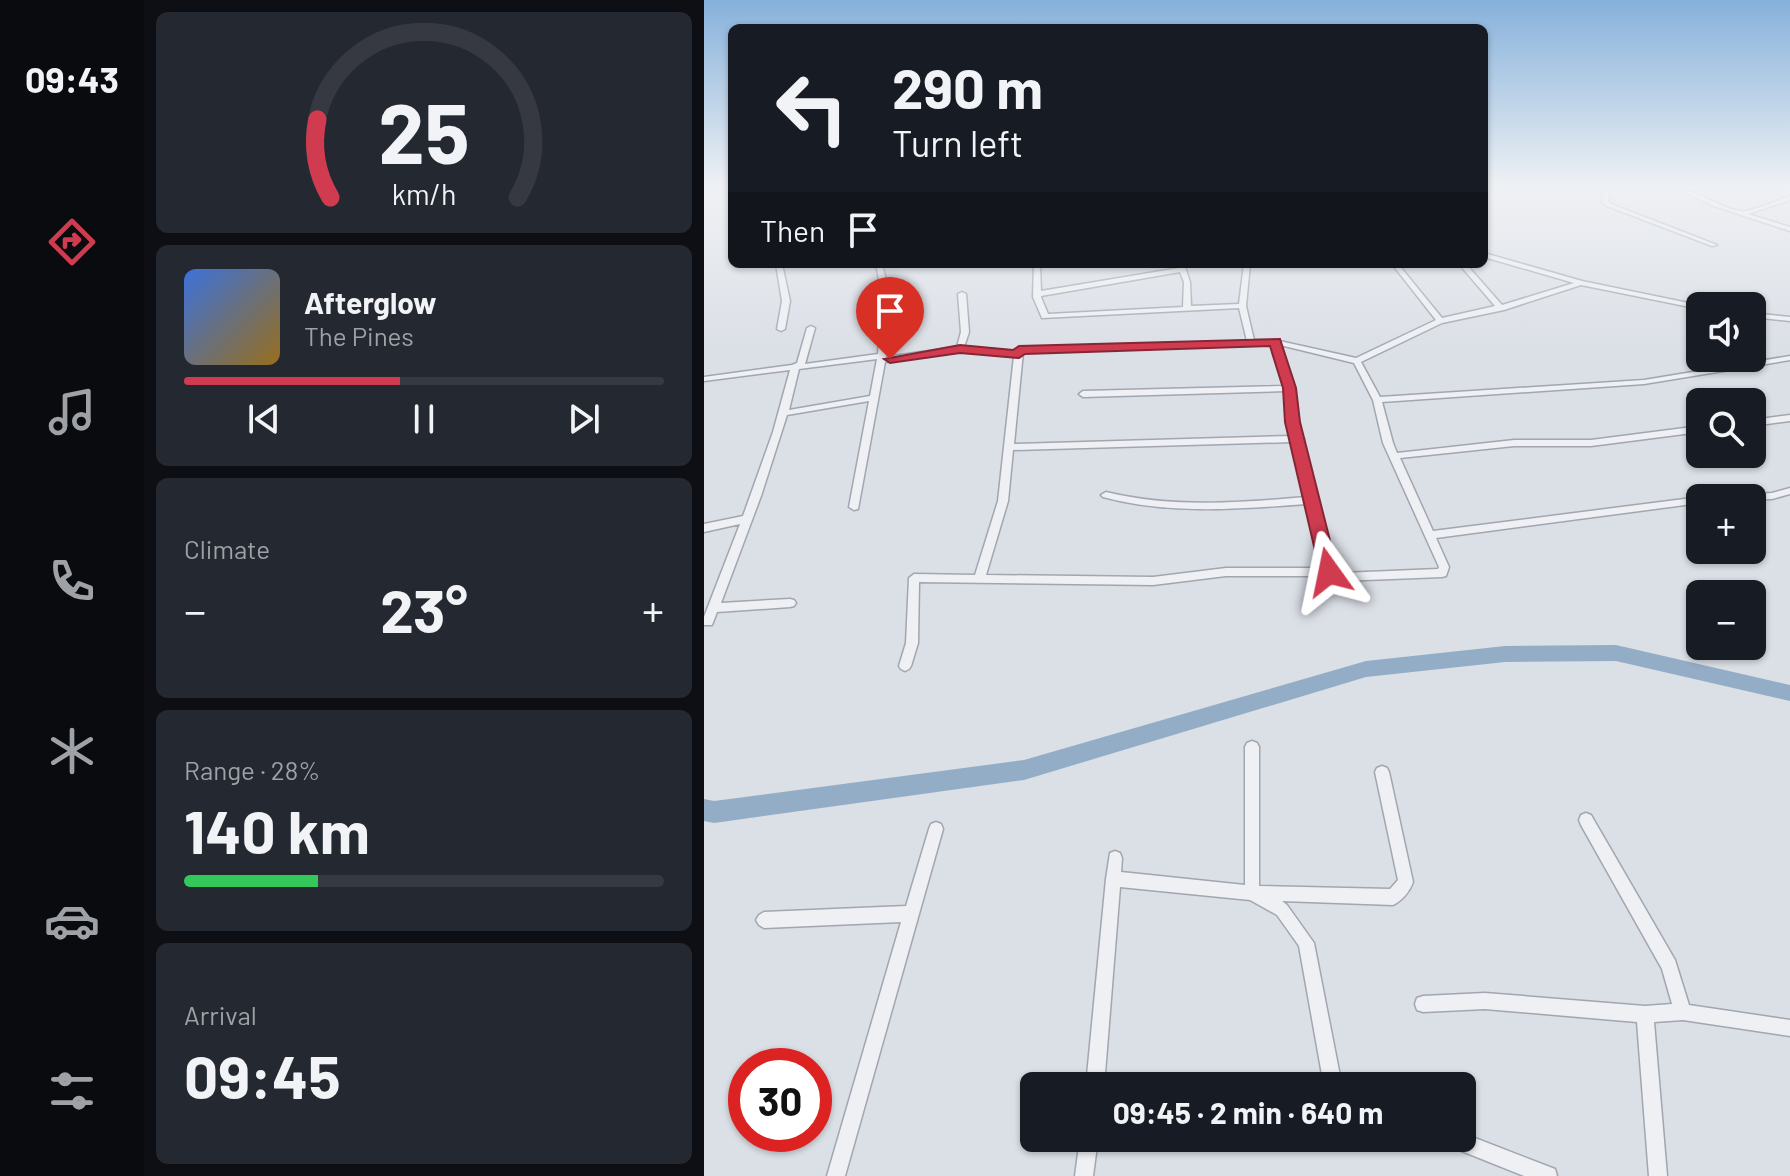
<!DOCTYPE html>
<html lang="en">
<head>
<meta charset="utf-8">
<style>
  body { margin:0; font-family:Barlow,sans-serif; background:#242831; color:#f1f3f6; height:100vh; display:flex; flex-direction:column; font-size:30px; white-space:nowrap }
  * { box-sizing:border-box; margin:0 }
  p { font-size:26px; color:#9ea1a6 }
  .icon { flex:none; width:44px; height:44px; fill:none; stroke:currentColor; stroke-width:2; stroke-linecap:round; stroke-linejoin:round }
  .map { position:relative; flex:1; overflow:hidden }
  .details { display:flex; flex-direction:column; gap:12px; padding:12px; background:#0d0f14; width:560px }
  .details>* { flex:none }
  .guide { position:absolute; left:24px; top:24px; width:760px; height:244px; border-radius:12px; box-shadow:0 2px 6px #0004; background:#171b24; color:#f1f3f6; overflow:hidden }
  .buttons { position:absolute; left:982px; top:292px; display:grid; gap:16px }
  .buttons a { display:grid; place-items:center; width:80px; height:80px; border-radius:12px; background:#171b24; box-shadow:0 2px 6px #0004; font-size:40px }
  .speed { position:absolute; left:24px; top:1048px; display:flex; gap:16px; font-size:40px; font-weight:700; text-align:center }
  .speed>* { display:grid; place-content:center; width:104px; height:104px; border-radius:50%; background:#171b24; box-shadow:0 2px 6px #0004; line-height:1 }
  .speed .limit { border:12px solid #d22; background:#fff; color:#111 }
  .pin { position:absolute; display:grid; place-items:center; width:68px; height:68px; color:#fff; margin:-82px -34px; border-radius:50% 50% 50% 0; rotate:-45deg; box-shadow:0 0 8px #0007 }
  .pin .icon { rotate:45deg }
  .me { position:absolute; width:88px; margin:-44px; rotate:348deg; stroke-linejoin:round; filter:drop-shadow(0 0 6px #0008) }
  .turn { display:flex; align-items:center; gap:28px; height:168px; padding:0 32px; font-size:36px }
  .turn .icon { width:104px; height:104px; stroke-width:2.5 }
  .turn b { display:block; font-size:56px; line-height:68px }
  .then { display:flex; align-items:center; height:76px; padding:0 32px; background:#0003; gap:16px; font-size:30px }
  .big { font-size:60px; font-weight:700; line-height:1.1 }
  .details .tile { flex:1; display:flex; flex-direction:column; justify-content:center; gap:12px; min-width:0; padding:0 28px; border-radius:12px; background:#242831 }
  .details .dial { align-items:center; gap:0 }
  .dial svg { height:208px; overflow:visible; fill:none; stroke:#363941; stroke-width:7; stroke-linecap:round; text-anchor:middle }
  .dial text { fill:#f1f3f6; stroke:none }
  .song { display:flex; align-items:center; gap:24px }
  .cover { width:96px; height:96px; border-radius:12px; background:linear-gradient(135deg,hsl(220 70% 55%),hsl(40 70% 35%)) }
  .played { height:8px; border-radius:4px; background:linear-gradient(90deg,#d03b50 45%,#363941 45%) }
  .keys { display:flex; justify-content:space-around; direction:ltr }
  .heat { display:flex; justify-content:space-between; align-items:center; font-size:44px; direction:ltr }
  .charge { height:12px; border-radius:6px; background:linear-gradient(90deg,#34c759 28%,#363941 0) }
  .trip { position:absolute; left:316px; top:1072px; width:456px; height:80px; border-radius:12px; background:#171b24; box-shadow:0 2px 6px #0004; font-weight:700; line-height:80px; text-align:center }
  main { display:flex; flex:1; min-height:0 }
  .tabs { display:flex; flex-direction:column; width:144px; justify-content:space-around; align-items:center; background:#090b0e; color:#9ea1a6 }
  .tabs .icon { width:56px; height:56px }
  .tabs .active { color:#d03b50 }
  .tabs b { font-size:36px; color:#f1f3f6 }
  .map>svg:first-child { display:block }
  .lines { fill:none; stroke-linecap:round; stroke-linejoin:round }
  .river { fill:#94adc7; fill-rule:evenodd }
  .minor-casing { stroke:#a1a6b0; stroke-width:3 }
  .minor { fill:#eef0f4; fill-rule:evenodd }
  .route { fill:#d03b50; stroke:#872634; stroke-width:2 }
</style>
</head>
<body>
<main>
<nav class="tabs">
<b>09:43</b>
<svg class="icon active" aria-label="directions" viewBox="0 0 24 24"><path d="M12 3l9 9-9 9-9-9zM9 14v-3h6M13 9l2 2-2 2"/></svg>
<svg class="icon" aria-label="music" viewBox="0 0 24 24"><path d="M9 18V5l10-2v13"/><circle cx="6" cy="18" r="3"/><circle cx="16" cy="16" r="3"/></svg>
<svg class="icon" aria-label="phone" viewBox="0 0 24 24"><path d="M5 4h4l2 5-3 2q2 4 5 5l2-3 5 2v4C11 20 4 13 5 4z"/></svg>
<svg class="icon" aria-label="climate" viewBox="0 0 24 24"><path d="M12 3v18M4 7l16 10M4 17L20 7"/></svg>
<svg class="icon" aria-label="car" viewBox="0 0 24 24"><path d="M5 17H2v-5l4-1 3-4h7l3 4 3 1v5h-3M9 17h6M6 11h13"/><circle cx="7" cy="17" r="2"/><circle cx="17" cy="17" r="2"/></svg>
<svg class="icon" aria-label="filters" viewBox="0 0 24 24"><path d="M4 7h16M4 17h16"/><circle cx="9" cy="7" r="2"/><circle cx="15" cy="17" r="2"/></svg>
</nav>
<section class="details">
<div class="tile dial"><svg viewBox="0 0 100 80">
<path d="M14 69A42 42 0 1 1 86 69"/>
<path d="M14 69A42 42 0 0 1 9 39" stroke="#d03b50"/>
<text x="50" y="56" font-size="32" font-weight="700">25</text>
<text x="50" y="72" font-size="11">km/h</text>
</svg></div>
<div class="tile">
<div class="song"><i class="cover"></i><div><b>Afterglow</b><p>The Pines</p></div></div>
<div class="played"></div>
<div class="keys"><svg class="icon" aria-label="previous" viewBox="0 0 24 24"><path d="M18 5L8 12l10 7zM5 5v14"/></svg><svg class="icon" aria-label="pause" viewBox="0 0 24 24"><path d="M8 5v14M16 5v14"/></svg><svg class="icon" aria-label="next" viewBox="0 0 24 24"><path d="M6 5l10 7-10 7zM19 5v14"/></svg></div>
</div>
<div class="tile"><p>Climate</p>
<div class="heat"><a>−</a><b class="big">23°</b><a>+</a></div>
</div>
<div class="tile"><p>Range · 28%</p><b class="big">140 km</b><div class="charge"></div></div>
<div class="tile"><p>Arrival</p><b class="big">09:45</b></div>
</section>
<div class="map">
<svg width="1086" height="1176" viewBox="0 0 1086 1176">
  <rect width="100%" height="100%" fill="#dbdfe6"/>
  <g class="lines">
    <path class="river" d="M912,645L1086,685V701L912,661L801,662L662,677L320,780L10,823L0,821V799L10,801L320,760L662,661L801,646Z"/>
    <g class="minor-casing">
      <path id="minor" d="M900,188H906L904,201L907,204L1013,245L1008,246L903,206L898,202Z
        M972,188C992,188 1017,210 1038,211C1047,212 1075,200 1086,196V200L1044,214L1086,227V231L1007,205Z
        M780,253L878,281L999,306H996V309L877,285L800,310L738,323L657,362L676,397L940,380L1086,356V360L940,384L678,402L689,443L693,453L810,440H887L996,426V432L887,446H810L696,458L729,531L996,497L999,498H996V503L732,538L745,567L742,576L738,577L637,581L624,576H522L449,585L215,582L214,643L207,666L205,669L201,671L197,669L195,666L202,643L205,578L210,574L271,575L294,501L310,356L256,351L181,362L154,509L150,510L145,507L165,401L83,415L57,496L17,603L86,599L90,600L92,603L90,606L86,607L13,612L8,625H0V617L36,524L0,532V524L39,516L69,432L86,370L0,381V377L88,365L93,363L103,328L107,326L111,328L101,364L174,354L178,295L172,264H178L186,295L182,357L253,347L257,332L254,294L258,292L262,294L265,332L260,347L311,351L315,348L543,341L535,308L338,318L329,297L330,264H336L337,291L475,268L474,264H480L486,282L487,306L535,304L540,264H546L542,306L550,340H571L652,358L732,320L688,264H694L738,318L791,306L755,264H762L798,305L870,283L780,257ZM476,272L480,282L479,307L344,314L337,297V296ZM568,344L580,386L379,391L375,394L379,397L581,391L584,422L587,436L310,444L319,352ZM576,345L650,363L669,400L679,443L735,567L734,569L638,573L630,570L613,502L615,500L611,497L597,441L600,439C589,427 592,405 589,389C587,375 580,360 576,345ZM173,359L166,396L85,410L95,369ZM588,442L602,497C535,503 468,508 402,492L397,495L399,497C466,515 534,509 603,504L619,568H522L449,577L282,575L304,501L309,450Z
        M72,264H78L86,301L81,329L77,331L73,329L78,301Z
        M1048,313L1086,317V321L1048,317Z
        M1086,415V421L1048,426V420Z
        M1086,488V494L1068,499L1048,500V498H1021L1026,495L1068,493Z
        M548,741L553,743L555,747V886L686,889L694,880L671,772L673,768L678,766L683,768L685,772L709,882C706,891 698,901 689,905L578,901L583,905L610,943L638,1086H620L595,946L573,915L546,900L416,887L400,1086H382L402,879L406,853L411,851L416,853L418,858L417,872L541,885V747L543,743Z
        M882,813L887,815L971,960L985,1005L1086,1020V1036L979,1020L950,1022L963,1176H945L933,1022L781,1009L719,1012L713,1010L711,1004L713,998L719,996L781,993L941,1006L968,1004L958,969L877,825L875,820L877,815Z
        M232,822L237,824L239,829L141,1176H123L197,922L60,928L55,925L52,920L55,915L60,912L202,906L225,829L227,824Z
        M758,1133L851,1169L853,1176H820L740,1144L737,1138H758Z
        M376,1138H394L389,1176H371Z"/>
    </g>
    <use href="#minor" class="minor"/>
  </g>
  <linearGradient id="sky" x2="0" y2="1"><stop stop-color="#86b1db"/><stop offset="0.53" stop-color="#eff1f4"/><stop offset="1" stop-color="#eff1f4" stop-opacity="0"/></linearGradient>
  <rect width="1086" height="353" fill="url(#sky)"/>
  <path class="route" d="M576,339L592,388L596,422L634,572L625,579L616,572L581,422L579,388L566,346L321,354L315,358L256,353L186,363L180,359L256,345L309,350L315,346Z"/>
</svg>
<div class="buttons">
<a><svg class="icon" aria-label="sound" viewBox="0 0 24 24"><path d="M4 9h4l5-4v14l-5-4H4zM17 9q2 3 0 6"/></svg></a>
<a><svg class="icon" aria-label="search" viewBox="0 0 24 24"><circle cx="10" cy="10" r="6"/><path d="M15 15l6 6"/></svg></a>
<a>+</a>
<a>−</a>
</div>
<div class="speed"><div class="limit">30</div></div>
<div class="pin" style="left:186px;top:359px;background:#d93025"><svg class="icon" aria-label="arrive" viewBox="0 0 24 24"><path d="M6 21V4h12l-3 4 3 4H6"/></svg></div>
<svg class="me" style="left:625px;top:572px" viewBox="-20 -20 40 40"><path d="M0-17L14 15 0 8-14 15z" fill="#d03b50" stroke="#fff" stroke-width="4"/></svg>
<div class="trip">09:45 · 2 min · 640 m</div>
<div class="guide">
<div class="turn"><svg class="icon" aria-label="left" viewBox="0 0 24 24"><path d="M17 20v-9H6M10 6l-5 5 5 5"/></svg><div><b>290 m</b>Turn left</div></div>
<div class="then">Then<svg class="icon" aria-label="arrive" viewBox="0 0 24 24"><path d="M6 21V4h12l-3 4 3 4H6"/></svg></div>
</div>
</div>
</main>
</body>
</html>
